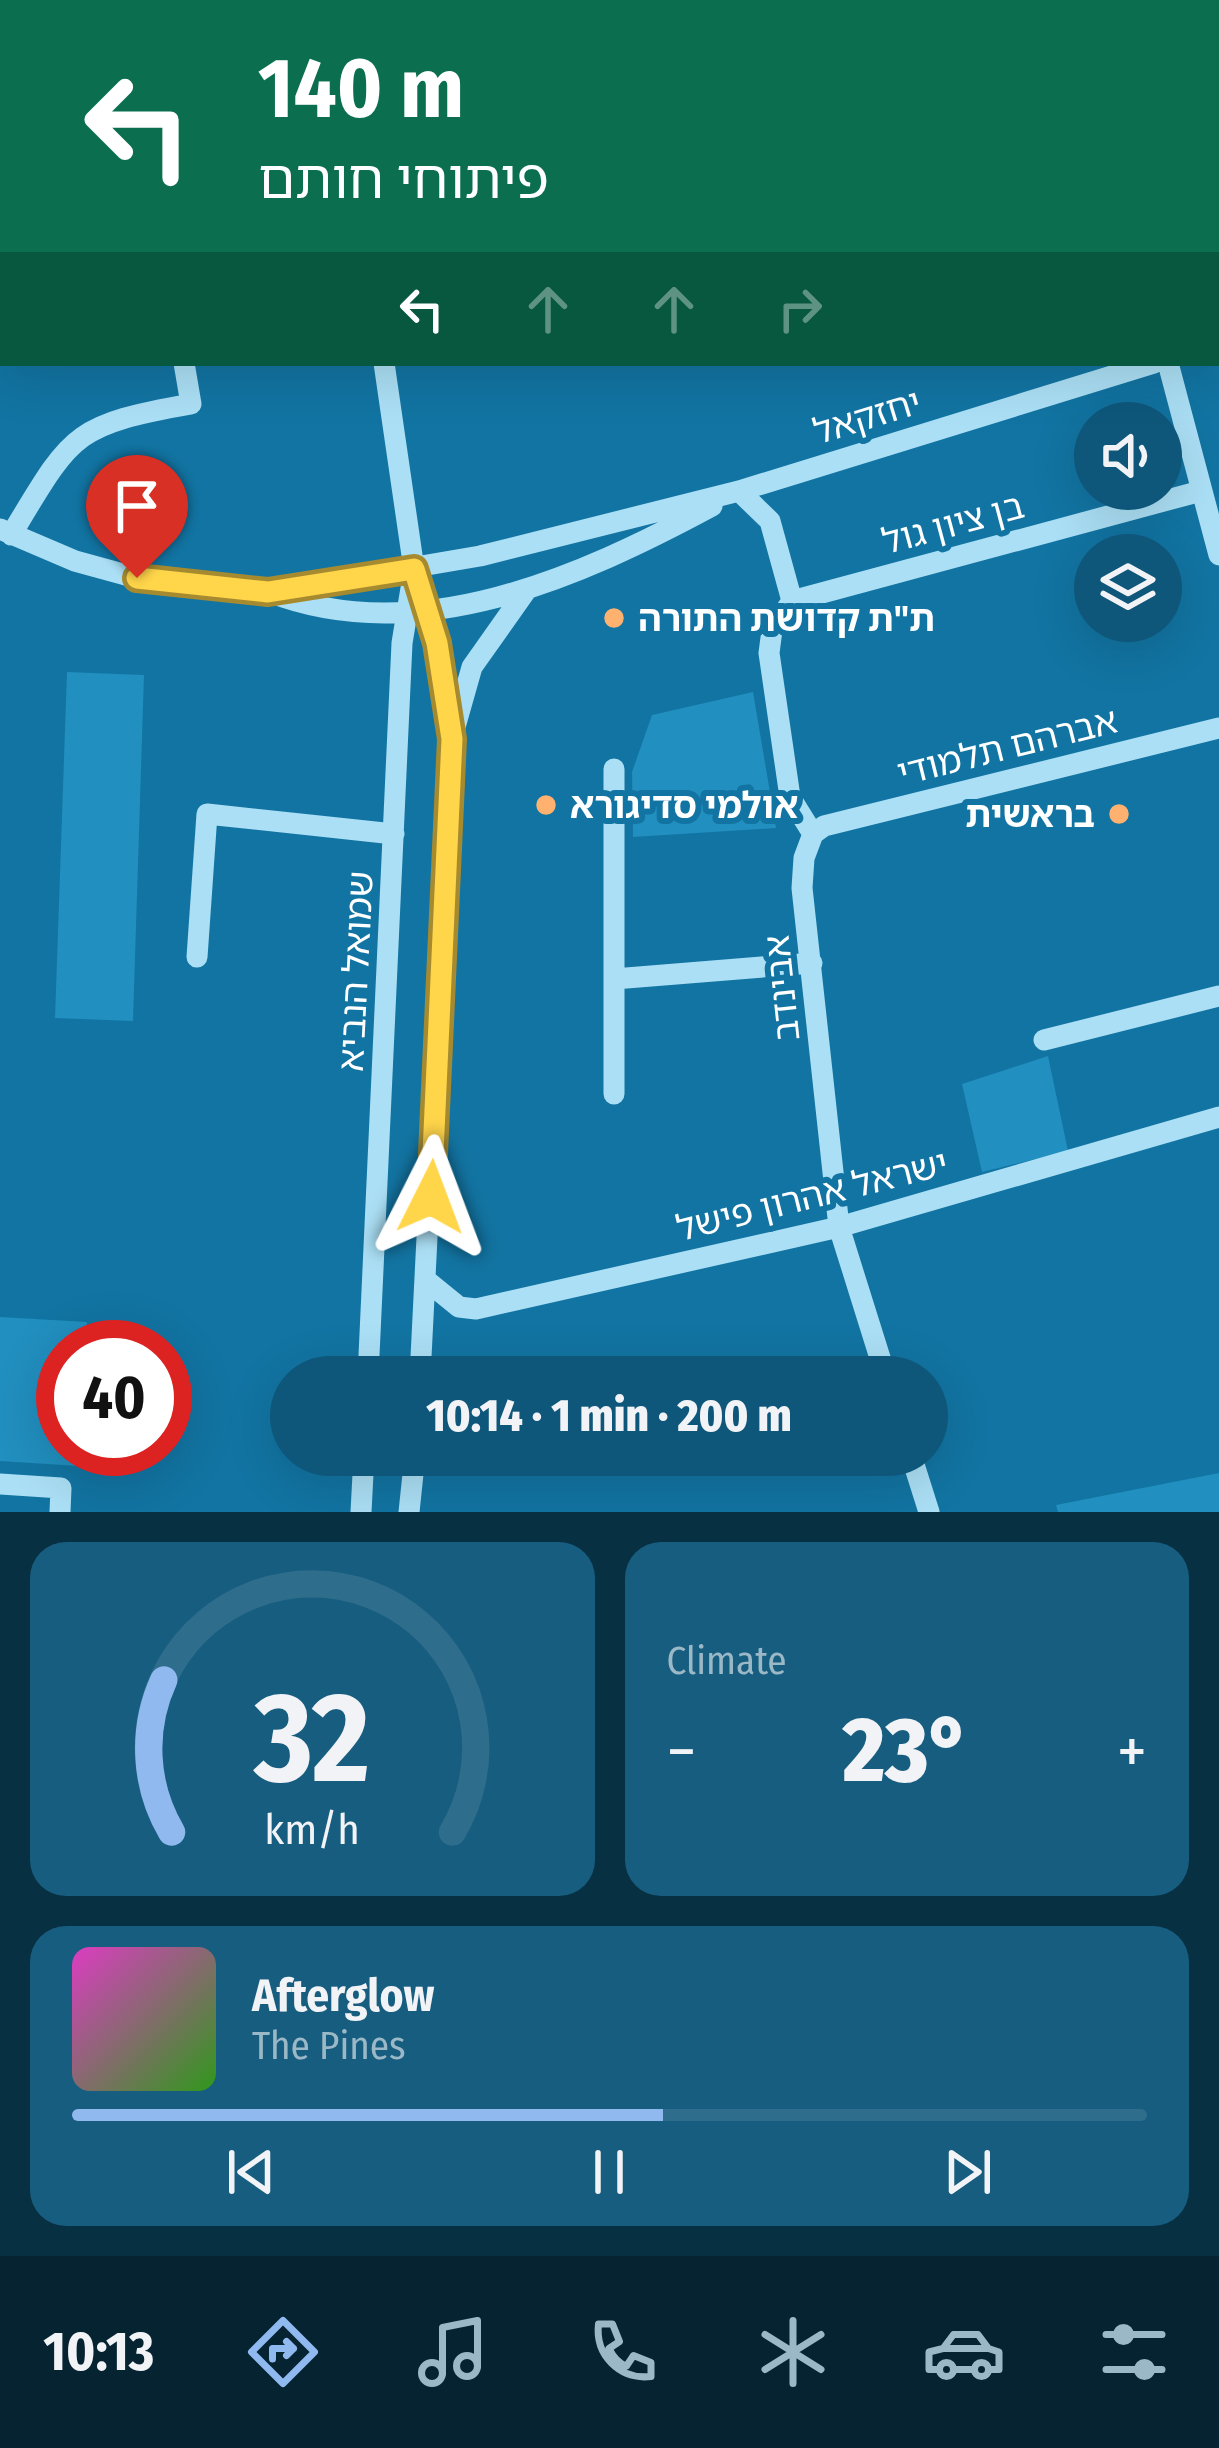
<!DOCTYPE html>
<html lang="en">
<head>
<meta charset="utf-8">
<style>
  body { margin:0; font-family:"Fira Sans Condensed","Noto Sans Hebrew",sans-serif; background:#175d7f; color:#f1f3f6; height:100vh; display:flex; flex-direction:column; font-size:45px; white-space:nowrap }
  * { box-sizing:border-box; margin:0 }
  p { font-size:39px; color:#9bb8c7 }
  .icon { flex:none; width:66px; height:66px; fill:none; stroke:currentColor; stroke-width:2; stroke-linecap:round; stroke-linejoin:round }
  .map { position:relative; height:1512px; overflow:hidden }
  .sheet { display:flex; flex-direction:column; gap:30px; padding:30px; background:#083043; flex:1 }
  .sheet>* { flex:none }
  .hud { position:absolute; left:0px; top:0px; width:1221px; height:366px; box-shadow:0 12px 48px #0002; background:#0b6e4f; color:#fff; overflow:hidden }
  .fabs { position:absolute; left:1074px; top:402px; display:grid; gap:24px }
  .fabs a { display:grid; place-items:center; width:108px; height:108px; border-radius:50%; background:#0e577a; box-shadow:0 12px 48px #0002; font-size:60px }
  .speed { position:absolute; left:36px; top:1320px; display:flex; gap:24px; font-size:60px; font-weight:700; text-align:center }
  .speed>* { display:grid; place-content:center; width:156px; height:156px; border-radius:50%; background:#0e577a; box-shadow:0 12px 48px #0002; line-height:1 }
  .speed .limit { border:18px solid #d22; background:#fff; color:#111 }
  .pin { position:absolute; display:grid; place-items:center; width:102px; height:102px; color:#fff; margin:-123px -51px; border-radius:50% 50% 50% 0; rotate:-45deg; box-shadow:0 0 12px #0007 }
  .pin .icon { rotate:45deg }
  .me { position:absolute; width:132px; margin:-66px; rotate:3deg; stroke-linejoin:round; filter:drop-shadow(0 0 9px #0008) }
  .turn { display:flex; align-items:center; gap:42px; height:252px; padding:0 60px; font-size:54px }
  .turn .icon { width:156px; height:156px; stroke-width:2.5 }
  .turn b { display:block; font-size:84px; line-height:102px }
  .lanes { display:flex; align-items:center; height:114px; padding:0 60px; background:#0003; justify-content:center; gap:60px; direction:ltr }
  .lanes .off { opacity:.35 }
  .big { font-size:90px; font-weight:800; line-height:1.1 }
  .sheet .card { flex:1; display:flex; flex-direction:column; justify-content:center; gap:18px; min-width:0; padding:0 42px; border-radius:36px; background:#175d7f }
  .sheet .dial { align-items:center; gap:0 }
  .dial svg { height:312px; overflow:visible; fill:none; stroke:#2e6d8b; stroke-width:7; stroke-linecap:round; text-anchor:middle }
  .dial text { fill:#f1f3f6; stroke:none }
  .song { display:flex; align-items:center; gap:36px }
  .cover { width:144px; height:144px; border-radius:18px; background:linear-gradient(135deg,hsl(310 70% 55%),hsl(110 70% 35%)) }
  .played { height:12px; border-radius:6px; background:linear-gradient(90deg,#90b9f0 55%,#2e6d8b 55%) }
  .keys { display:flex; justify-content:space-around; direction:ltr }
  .heat { display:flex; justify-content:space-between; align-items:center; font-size:66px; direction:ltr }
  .sheet .tiles { flex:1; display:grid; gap:30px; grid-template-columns:1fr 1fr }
  .card:last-child { grid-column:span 2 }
  .trip { position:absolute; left:270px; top:1356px; width:678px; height:120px; border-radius:60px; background:#0e577a; box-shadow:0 12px 48px #0002; font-weight:800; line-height:120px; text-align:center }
  .dock { display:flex; height:192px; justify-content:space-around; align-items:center; background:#062331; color:#9bb8c7 }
  .dock .icon { width:84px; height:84px }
  .dock .on { color:#90b9f0 }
  .dock b { font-size:54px; color:#f1f3f6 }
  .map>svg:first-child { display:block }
  .green { fill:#218fbf }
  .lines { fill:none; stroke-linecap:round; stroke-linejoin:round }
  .minor { stroke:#abdff5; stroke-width:21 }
  .route-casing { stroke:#a68a30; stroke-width:30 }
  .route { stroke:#ffd54a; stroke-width:21 }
  .poi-dot { fill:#ffb26f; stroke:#1274a2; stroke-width:4.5 }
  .labels { text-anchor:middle; stroke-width:12; stroke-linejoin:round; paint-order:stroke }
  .street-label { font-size:36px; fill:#fff; stroke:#1274a2 }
  .poi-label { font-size:36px; font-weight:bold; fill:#fff; stroke:#1274a2; text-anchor:start }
</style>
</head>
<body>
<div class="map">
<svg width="1219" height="1512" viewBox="0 0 1219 1512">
  <rect width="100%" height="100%" fill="#1274a2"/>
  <path class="green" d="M67,672L144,675L133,1021L55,1018Z
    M753,692L776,828L633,837L632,772L652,715Z
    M1048,1056L1068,1151L982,1172L962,1084Z
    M0,1317L87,1322L86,1347H63V1449H80L79,1466L0,1461Z
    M1219,1473V1512H1058L1056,1505Z"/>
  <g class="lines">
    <path class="minor" d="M319,0V3
      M384,0L385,3
      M577,0L578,3
      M1103,0L1104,3
      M1218,8L1219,7
      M1218,347H1219
      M384,363L414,569L437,643L452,739L420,1377
      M1168,363L1219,555
      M739,491L770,521L792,601
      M0,529L75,561L137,578L269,592L480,556L739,491L1154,363
      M11,535C72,434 72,425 191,404L184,363
      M269,592C418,650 580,577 712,506
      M792,601L1201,491
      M792,601L772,630L769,653L790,797L813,834
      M455,727L472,667L525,592
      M614,769V1094
      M813,834L804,858L802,888L839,1227L886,1377
      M813,834L824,826L1219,728
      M197,957L207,814L394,834
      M614,979L812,963
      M1044,1040L1219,996
      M427,1281L459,1307L476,1309L839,1227L1219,1117
      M368,1377L402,643L414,570
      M911,1455L929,1512
      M0,1484L61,1488L60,1512
      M361,1512L364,1455
      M409,1512L415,1455"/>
  </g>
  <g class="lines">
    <g class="route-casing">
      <path id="route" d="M137,578L268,592L414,569L437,643L452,739L431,1197"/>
    </g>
    <use href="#route" class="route"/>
  </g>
  <g class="poi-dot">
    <circle cx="614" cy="618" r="12"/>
    <circle cx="546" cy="805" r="12"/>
    <circle cx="1119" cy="814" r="12"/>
  </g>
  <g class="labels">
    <g class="street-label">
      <text transform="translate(867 416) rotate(-17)" y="13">יחזקאל</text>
      <text transform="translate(953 523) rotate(-15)" y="13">בן ציון גול</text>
      <text transform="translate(1007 746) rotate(-14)" y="13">אברהם תלמודי</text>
      <text transform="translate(355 971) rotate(-87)" y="13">שמואל הנביא</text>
      <text transform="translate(781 988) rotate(-96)" y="13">אבינדב</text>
      <text transform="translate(812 1195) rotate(-14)" y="13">ישראל אהרון פישל</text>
    </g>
    <g class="poi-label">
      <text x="638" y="631">ת"ת קדושת התורה</text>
      <text x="570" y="818">אולמי סדיגורא</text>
      <text x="1095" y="827" text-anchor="end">בראשית</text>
    </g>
  </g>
</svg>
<div class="fabs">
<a><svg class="icon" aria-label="sound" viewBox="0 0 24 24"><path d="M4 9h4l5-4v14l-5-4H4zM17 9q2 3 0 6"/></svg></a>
<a><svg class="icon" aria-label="layers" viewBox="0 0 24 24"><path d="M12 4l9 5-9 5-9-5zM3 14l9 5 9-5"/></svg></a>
</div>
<div class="speed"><div class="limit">40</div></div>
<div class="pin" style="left:137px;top:578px;background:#d93025"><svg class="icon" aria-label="arrive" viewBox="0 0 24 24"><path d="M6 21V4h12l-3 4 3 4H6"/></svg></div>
<svg class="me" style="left:431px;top:1197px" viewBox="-20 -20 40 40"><path d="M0-17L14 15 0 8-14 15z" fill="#ffd54a" stroke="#fff" stroke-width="4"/></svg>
<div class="trip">10:14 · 1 min · 200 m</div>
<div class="hud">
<div class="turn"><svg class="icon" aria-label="left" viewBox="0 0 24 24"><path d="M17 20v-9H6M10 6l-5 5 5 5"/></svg><div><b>140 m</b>פיתוחי חותם</div></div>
<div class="lanes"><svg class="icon" aria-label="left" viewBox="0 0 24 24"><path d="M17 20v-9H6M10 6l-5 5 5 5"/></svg><svg class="icon off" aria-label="ahead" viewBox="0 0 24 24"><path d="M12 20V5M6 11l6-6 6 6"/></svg><svg class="icon off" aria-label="ahead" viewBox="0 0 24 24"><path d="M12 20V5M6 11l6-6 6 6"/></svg><svg class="icon off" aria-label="right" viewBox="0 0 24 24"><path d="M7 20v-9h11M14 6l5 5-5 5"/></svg></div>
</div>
</div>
<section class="sheet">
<div class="tiles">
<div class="card dial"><svg viewBox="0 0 100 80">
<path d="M14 69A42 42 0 1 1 86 69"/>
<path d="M14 69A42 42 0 0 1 12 30" stroke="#90b9f0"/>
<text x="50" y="56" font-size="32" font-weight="700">32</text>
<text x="50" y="72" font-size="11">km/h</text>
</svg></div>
<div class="card"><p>Climate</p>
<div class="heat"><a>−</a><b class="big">23°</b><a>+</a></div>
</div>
<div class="card">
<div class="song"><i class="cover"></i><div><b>Afterglow</b><p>The Pines</p></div></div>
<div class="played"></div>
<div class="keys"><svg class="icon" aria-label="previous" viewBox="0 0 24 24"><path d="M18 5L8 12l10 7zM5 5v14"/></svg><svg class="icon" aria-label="pause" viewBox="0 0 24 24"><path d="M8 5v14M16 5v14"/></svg><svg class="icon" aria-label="next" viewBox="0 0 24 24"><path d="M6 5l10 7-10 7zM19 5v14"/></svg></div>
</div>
</div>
</section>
<nav class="dock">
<b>10:13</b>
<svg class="icon on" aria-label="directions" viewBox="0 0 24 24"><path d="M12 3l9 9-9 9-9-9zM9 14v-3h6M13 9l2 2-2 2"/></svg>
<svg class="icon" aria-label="music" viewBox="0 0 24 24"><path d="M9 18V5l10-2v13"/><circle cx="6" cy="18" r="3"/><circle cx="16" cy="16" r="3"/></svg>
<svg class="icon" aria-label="phone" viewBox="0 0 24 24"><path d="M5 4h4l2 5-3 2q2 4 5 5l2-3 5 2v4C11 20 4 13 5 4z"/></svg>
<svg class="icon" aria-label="climate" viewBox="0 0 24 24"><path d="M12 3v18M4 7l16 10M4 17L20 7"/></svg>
<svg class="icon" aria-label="car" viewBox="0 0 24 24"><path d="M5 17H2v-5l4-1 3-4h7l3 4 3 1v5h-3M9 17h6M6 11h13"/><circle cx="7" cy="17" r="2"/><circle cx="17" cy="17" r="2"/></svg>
<svg class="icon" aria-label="filters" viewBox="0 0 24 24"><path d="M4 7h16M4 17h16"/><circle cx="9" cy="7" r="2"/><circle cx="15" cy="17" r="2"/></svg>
</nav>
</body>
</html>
